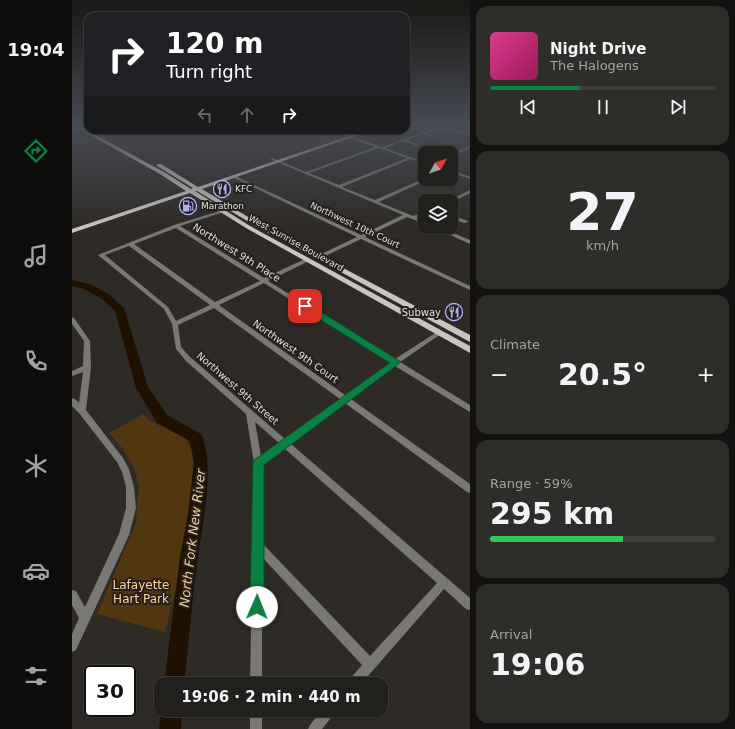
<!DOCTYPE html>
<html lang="en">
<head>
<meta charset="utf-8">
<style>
  body { margin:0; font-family:"DejaVu Sans",sans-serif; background:#2e2d2a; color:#f1f3f6; height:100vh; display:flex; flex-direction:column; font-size:15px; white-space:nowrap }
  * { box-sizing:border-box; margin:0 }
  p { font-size:13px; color:#a2a3a4 }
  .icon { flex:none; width:22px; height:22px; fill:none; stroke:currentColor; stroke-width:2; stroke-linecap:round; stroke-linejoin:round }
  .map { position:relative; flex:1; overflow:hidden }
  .sheet { display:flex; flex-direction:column; gap:6px; padding:6px; background:#131210; width:265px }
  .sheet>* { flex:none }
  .banner { position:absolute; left:12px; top:12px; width:326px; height:122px; border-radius:12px; box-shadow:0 1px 3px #0004,0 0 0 1px #3f3e3b; background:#202124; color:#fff; overflow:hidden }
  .needle { width:26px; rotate:50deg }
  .buttons { position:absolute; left:346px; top:146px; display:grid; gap:8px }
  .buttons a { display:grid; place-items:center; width:40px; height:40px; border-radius:8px; background:#22201d; box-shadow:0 1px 3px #0004,0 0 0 1px #3f3e3b; font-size:20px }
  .speed { position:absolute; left:12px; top:665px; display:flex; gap:8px; font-size:20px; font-weight:700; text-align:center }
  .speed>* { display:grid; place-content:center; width:52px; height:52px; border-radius:50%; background:#22201d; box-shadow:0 1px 3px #0004,0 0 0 1px #3f3e3b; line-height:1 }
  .speed .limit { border:2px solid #111; border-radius:6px; background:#fff; color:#111 }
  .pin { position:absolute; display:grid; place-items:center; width:34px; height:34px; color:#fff; margin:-17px; border-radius:8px; box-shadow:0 2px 6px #0006 }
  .me { position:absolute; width:44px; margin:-22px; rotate:1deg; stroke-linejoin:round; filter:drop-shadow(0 0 3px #0008) }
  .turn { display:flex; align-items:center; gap:14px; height:84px; padding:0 16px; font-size:18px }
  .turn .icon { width:52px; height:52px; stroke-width:2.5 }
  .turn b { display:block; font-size:28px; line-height:34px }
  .lanes { display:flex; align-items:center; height:38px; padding:0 16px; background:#0003; justify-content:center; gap:20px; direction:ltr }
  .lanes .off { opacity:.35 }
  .big { font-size:30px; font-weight:800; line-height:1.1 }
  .sheet .card { flex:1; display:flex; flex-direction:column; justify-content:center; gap:6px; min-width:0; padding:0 14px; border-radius:12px; background:#2e2d2a }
  .sheet .dial { align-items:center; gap:0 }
  .dial b { font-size:52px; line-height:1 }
  .song { display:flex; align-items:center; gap:12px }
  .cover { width:48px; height:48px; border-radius:6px; background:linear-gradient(135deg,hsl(330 70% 55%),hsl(330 70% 35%)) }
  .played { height:4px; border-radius:2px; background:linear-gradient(90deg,#0b8043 40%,#3f3e3b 40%) }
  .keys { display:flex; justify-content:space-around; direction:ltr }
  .heat { display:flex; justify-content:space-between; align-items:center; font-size:22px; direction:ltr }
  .charge { height:6px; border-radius:3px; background:linear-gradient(90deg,#34c759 59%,#3f3e3b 0) }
  .trip { position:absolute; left:82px; top:677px; width:234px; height:40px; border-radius:12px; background:#22201d; box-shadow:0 1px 3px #0004,0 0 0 1px #3f3e3b; font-weight:800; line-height:40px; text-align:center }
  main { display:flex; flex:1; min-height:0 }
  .tabs { display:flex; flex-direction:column; width:72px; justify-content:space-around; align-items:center; background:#0e0d0c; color:#a2a3a4 }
  .tabs .icon { width:28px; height:28px }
  .tabs .current { color:#0b8043 }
  .tabs b { font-size:18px; color:#f1f3f6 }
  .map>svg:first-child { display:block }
  .green { fill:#51360f }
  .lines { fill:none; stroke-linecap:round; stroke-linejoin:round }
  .river { fill:#201000; fill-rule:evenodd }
  .minor { fill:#797875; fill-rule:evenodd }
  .major { fill:#c8c4c0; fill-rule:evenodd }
  .route { fill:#0b8043; stroke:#07532c }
  .labels { text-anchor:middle; stroke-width:4; stroke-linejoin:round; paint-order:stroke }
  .far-poi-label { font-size:9px; fill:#e0dedb; stroke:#24211d; text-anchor:start }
  .far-street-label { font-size:9px; fill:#e0dedb; stroke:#24211d }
  .street-label { font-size:10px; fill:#e0dedb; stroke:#24211d }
  .poi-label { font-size:10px; fill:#e0dedb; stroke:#24211d; text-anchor:end }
  .near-park-label { font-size:12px; fill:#fcd29c; stroke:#24211d }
  .near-water-label { font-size:13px; font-style:italic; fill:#f5cb95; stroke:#24211d }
</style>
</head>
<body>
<main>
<nav class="tabs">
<b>19:04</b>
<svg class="icon current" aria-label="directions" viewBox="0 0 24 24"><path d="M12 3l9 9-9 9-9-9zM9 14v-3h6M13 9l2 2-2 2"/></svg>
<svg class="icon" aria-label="music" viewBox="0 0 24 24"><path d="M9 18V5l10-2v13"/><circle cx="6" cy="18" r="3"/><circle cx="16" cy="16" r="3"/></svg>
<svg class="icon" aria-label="phone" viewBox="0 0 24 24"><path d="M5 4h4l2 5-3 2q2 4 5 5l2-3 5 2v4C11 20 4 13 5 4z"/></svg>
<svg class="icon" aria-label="climate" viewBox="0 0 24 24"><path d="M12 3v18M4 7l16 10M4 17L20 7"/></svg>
<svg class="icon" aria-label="car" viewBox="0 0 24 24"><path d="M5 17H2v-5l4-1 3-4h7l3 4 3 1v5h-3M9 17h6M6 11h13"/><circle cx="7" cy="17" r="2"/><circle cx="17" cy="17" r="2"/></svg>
<svg class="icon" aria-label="filters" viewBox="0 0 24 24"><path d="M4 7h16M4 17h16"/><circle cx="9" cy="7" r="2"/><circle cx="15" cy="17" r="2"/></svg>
</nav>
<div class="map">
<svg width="398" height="729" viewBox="0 0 398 729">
  <rect width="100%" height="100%" fill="#2e2b27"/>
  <path class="green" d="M71,414C74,417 77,421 80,422C91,428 104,428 113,438C138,467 102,595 93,632L25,614L64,523L65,506L67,488L62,467L50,448L37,433Z"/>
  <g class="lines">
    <path class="river" d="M0,280L20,285L38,295L52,308L76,387L95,415L129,434C144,464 130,524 126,557C120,599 117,642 112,684H92L108,557L116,514L122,462L118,441L85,423L64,388L43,311L30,299L12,289L0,286Z
      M89,709V710H110L109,729H87Z"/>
    <path class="minor" d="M363,125H369L398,134V136L369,128L354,133L363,136V138L351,134L335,140L345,144V146L331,141L313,148L353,162V164L339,159L270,187L303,200L353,178L357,179L307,202L341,216L353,212V215L346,218L353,221V224L335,217L293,237L398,286V290L289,239L247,259H243V257L285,237L158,176L161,175L289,235L331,215L198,159L201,158L234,172L303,147L272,136V134L310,147L366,127ZM307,148L335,158L267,185L237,173Z
      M398,146V148L379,156V154Z
      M379,170L398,177V179L379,172Z
      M398,190V193L380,202L376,201Z
      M148,211L152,212L108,226L192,278L233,259H237V261L196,281L323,359L365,332H369L370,333L369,334L328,362L398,405V412L323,366L279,399L398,484V493L395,492L273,403L219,444L398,598V610L394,609L372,589L289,684H275L277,680L290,665L190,557V684H178L182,463L174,414L114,361L104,349L100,324L92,309L26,255L102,225ZM104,228L188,281L143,302L62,244ZM57,246L138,305L104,321L96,307L33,255ZM192,283L318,363L273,395L147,305ZM142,308L268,399L213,439L118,357L109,347L106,325ZM183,422L207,443L189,456ZM212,448L365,583L298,656L190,543V465Z
      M379,215L396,221V222L392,223L379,218Z
      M361,227H367L398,240V244Z
      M0,317L2,318L18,341L19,367L14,410L51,458L57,469L62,487L64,508L57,535L4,650L0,652V634L7,618L0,605V590L4,591L13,607L47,534L54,508V487L50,472L45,462L7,413L0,406V398L3,399L7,403L11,372L0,376V371L11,366L12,341L0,324Z
      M178,710H190V729H178Z
      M250,710H264L262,714L250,729H236L238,725Z"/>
    <path class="major" d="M0,125H5L92,172L119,189L121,188L85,166V164H89L126,187L295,130H301L130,189L186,223L398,335V342L182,225L125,191H123L178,226L398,346V353L174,228L118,193L0,233V229L114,191L88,174Z"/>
  </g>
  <linearGradient id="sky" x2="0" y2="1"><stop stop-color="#191815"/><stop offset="0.55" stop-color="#464a52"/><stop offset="1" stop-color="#464a52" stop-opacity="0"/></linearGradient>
  <rect width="398" height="227" fill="url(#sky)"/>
  <path class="route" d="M230,304H236L329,362L192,465V607L190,612L185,614L180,612L178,607L181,463L182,460L318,363L230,308Z"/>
  <defs>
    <g id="restaurant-ring" transform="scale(0.9)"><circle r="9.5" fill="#24211d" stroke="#aeaefb" stroke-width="1.5"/><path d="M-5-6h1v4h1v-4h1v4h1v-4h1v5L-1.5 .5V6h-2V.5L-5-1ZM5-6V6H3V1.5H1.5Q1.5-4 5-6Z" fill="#aeaefb"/></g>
    <g id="fuel-ring" transform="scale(0.9)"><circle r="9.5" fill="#24211d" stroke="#aeaefb" stroke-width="1.5"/><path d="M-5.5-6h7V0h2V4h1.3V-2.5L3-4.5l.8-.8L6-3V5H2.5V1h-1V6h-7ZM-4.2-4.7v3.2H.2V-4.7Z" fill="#aeaefb"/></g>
  </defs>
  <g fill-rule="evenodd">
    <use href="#restaurant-ring" x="150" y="189"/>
    <use href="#fuel-ring" x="116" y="206"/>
    <use href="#restaurant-ring" x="382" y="312"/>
  </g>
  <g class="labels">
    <g class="far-poi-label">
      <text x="163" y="192">KFC</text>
      <text x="129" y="209">Marathon</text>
    </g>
    <g class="far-street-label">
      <text transform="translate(283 225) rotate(25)" y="3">Northwest 10th Court</text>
      <text transform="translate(224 243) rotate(29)" y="3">West Sunrise Boulevard</text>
    </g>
    <g class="street-label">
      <text transform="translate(165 252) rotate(32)" y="4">Northwest 9th Place</text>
      <text transform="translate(224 351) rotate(35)" y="4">Northwest 9th Court</text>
      <text transform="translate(166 388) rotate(41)" y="4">Northwest 9th Street</text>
    </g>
    <g class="poi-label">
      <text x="369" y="316">Subway</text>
    </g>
    <g class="near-park-label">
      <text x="69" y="589">Lafayette<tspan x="69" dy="14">Hart Park</tspan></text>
    </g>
    <g class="near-water-label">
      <text transform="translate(120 538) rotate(-83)" y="5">North Fork New River</text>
    </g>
  </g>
</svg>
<div class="buttons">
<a><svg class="needle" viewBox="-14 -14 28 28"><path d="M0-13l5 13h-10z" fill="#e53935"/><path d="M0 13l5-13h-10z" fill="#a2a3a4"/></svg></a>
<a><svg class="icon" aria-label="layers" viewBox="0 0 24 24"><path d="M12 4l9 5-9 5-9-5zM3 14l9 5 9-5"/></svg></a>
</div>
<div class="speed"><div class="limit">30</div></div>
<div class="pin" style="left:233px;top:306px;background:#d93025"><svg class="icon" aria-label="arrive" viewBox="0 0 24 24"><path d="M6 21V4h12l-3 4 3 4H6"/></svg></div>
<svg class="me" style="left:185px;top:607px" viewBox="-20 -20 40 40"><circle r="19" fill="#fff"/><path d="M0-13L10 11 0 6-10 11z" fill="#0b8043"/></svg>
<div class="trip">19:06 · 2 min · 440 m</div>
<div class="banner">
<div class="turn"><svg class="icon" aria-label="right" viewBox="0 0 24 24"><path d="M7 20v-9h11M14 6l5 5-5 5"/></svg><div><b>120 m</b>Turn right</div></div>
<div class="lanes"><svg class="icon off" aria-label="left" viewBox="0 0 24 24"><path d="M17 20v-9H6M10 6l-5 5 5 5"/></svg><svg class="icon off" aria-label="ahead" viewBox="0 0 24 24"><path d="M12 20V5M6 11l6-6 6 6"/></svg><svg class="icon" aria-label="right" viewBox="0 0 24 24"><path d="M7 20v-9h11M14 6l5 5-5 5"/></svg></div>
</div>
</div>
<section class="sheet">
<div class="card">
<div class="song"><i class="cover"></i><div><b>Night Drive</b><p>The Halogens</p></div></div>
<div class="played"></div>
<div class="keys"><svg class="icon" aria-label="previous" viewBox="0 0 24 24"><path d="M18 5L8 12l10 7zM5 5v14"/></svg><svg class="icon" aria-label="pause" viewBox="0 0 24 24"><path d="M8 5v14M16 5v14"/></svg><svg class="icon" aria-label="next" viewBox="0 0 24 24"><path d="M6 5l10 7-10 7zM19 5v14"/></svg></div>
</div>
<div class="card dial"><b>27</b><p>km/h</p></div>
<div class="card"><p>Climate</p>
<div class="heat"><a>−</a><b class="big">20.5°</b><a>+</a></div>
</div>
<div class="card"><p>Range · 59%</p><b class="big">295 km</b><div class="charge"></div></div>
<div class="card"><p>Arrival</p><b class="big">19:06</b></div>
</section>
</main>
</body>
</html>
